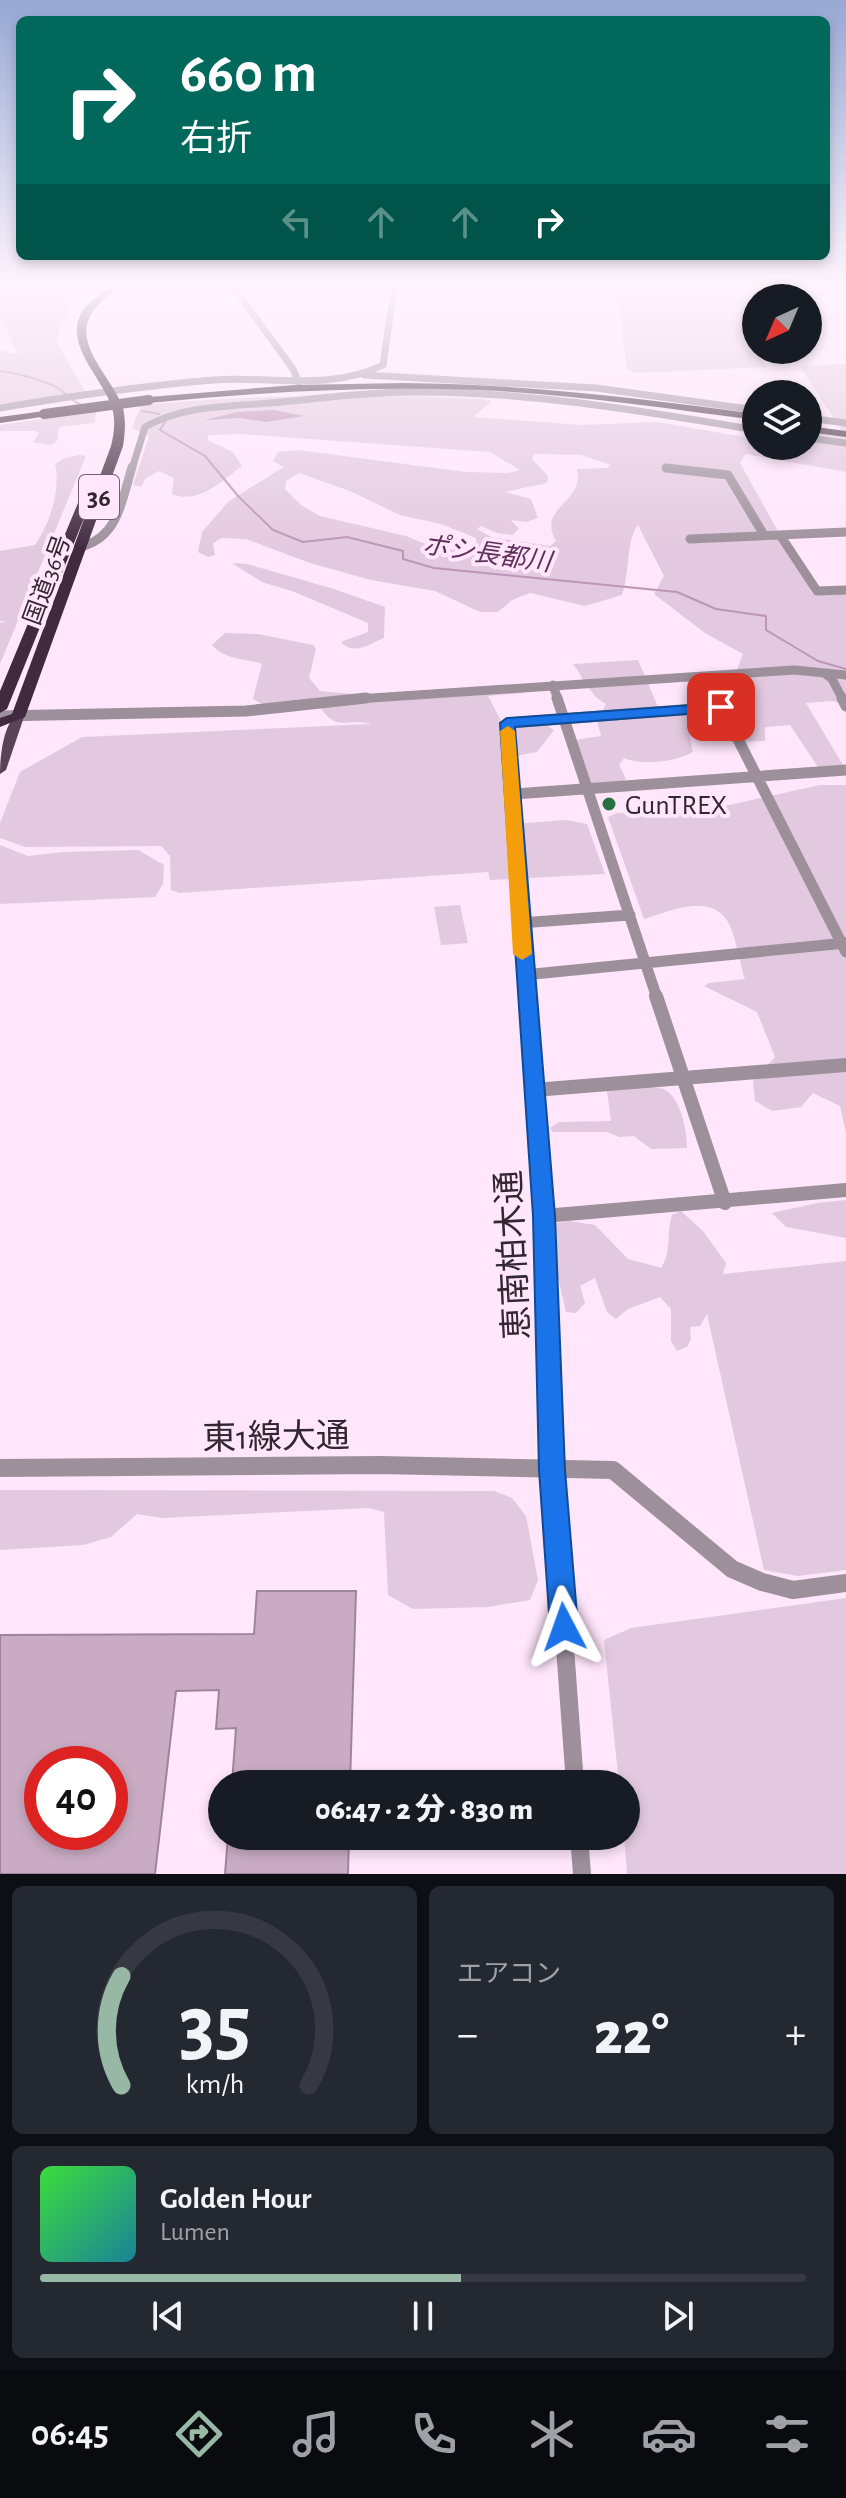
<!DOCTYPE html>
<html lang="ja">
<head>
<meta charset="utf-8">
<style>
  body { margin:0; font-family:"Alegreya Sans","Noto Sans JP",sans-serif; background:#242831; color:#f1f3f6; height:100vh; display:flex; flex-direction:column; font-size:30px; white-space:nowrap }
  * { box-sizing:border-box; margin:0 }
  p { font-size:26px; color:#9ea1a6 }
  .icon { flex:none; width:44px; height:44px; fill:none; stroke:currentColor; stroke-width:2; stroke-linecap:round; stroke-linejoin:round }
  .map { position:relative; height:1874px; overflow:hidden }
  .side { display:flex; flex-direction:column; gap:12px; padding:12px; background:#0d0f14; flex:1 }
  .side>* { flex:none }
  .top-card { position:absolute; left:16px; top:16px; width:814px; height:244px; border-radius:12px; box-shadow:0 4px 12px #0003; background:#00695c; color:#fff; overflow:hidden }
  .needle { width:52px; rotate:224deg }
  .tools { position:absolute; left:742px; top:284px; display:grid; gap:16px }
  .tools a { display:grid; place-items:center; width:80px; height:80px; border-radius:50%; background:#171b24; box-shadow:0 4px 12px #0003; font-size:40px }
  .speed { position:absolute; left:24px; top:1746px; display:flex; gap:16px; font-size:40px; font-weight:700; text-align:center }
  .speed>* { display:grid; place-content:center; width:104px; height:104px; border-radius:50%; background:#171b24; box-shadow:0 4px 12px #0003; line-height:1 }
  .speed .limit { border:12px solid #d22; background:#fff; color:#111 }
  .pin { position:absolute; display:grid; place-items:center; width:68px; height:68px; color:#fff; margin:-34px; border-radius:16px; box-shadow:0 4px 12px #0006 }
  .me { position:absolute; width:88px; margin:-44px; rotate:356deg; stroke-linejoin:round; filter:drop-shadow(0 0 6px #0008) }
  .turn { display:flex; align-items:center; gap:28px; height:168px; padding:0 32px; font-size:36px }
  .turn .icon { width:104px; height:104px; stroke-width:2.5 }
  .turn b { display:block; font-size:56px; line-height:68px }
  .lanes { display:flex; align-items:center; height:76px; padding:0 32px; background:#0003; justify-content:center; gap:40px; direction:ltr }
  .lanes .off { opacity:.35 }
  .big { font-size:60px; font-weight:800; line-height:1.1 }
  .side .widget { flex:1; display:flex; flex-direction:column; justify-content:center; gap:12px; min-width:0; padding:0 28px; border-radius:12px; background:#242831 }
  .side .dial { align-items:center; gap:0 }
  .dial svg { height:208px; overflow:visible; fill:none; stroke:#363941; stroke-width:7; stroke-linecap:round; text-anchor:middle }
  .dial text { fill:#f1f3f6; stroke:none }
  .song { display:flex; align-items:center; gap:24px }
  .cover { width:96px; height:96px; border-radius:12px; background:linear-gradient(135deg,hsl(120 70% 55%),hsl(190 70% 35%)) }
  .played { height:8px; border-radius:4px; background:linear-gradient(90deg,#96b8a4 55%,#363941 55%) }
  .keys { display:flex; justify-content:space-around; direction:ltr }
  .heat { display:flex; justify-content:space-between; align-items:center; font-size:44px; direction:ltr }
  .side .tiles { flex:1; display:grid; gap:12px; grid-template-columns:1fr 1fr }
  .widget:last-child { grid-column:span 2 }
  .trip { position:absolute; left:208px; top:1770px; width:432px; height:80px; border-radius:40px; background:#171b24; box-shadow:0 4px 12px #0003; font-weight:800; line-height:80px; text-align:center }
  .tabs { display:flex; height:128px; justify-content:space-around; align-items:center; background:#090b0e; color:#9ea1a6 }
  .tabs .icon { width:56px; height:56px }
  .tabs .selected { color:#96b8a4 }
  .tabs b { font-size:36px; color:#f1f3f6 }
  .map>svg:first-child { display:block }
  .green { fill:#e3c9df; fill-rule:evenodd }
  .water { fill:#bd95b7 }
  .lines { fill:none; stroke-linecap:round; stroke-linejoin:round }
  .stream { stroke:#bd95b7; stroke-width:2 }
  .building { fill:#c9acc4; stroke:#9f849b; stroke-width:2; fill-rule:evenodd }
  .minor-far4 { stroke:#9d909b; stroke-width:7 }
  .minor-far3 { stroke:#9d909b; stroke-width:9 }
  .minor-far2 { stroke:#9d909b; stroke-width:11 }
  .minor-far1 { stroke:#9d909b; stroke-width:14 }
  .minor { stroke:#9d909b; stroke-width:18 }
  .major { fill:#594456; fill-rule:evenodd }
  .highway { fill:#412a3e; fill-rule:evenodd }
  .highway-bridge { stroke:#412a3e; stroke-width:10 }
  .route { fill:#1a73e8; stroke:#114b97; stroke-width:2 }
  .slow { fill:#f59e0b }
  .poi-dot { fill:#26713f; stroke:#ffe6fb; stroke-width:3 }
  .labels { text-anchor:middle; stroke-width:8; stroke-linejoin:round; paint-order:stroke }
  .far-street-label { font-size:24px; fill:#322730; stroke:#ffe6fb }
  .shield { fill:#ffe6fb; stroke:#70606d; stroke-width:2 }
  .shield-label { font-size:26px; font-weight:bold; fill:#322730 }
  .far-water-label { font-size:26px; font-style:italic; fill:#612f5c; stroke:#ffe6fb }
  .poi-label { font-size:28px; fill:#322730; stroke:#ffe6fb; text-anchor:start }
  .near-street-label { font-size:34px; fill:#322730; stroke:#ffe6fb }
</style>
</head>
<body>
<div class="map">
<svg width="846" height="1874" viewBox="0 0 846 1874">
  <rect width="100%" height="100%" fill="#ffe6fb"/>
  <path class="green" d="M0,289H60L71,308L60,327L57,343L87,395L0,404V350L18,355L0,315Z
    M603,289H846V299L756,298V350H771L759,354L766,367L636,373L627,369L618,302Z
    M846,364V472L746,454L740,463L813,594L846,593V704L831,701L806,703L843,765L818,767L790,725L765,727V741L731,742L726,732L689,733L693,752C675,762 642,766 624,758L619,765L626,779L619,784L590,785L575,740L601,736L597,721L606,704C589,695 584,678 573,664L638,660L661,714L725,709L710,679L737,670L743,654L705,633L654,594L664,576L638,525C626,539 630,573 622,595L585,606L530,593L512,600L498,612H480L435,591L371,580L310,563L246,539L222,538L213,543L215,555L208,557L198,552L202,532L229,501L284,467L273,461L278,452L298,450L466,472L508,473L520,470L490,452L240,434L209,435L207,440L233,452L242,466C222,481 198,505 172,494L174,478L159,471L146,478L141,487L133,485L149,436L132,428L141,405C254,394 369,394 483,399L492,401L473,417L581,425L658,422L756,439V446H808V435L842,431L800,366ZM534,454L581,455L611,465L607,468L577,469C585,504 536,506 556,541L550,546L491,537L477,529L481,526L497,533L512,535L519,529L511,520L527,522L538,518L531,499L505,492L547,483L548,476L532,459ZM299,473L350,491L400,515L441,524L476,538V543L463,551L433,547L406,536L320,516L301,505L285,489L286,481Z
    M96,411L95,423L59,427L57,441L51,445L33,442L39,433L34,431H0V425Z
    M79,455L86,456L0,664V623L6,621H0V551L35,545C50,523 61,490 55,464L65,458Z
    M232,563L247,564L334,589L385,607L384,638C369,644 354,656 341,642L368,632V623L292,591L262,582Z
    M225,633L258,634L313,645L316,649L309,678L320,691L364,695L522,684L527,690L523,693L488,696L502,723L545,724L554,730L537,752L506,758L511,824L567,820L587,824L605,874L490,880L488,872L179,893L171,890L170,856L161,846L25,847L0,838V823L20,772L82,737L371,724C348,718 336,732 321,708L277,713L253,699L262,664C244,658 225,660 212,645Z
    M820,785H846V1132L840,1106L813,1093L801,1107L772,1111L755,1101L753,1081L775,1057L757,1012L704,986L709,983L745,979C740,965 735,930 726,919C707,893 668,912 644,919L608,817L617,813L684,815Z
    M0,845L28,856L63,852L138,850L164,865L163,884L155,897L0,904Z
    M460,905L468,943L441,945L434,907Z
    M643,1086C649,1087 657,1087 663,1089C681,1096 687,1131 687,1148L651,1149L634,1136L619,1137L607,1132H553L550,1128L559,1122L611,1121L607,1091Z
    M846,1200V1238L786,1227L772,1213L817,1203Z
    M681,1211L703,1231L726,1263L723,1274L846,1261V1570L798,1576L764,1570L707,1314L700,1326L690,1327L691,1339L687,1347L677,1351L671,1341V1309L660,1297L628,1309L616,1319L607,1312L595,1278L580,1286L585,1303L576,1313L566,1312L553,1254L551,1224L569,1221L595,1225L628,1259L661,1268C672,1252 666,1233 672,1215Z
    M0,1490L494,1491L512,1498L526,1516L538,1580L530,1600L488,1607L413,1609L388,1595L384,1512L369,1508L162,1518L137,1514L111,1537L83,1545L0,1550Z
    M846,1598V1874H627L624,1836L626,1784H619L604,1640L631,1628Z"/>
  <path class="water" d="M274,410L304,416L266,422L240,418L204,420L238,412Z"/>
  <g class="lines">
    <path class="stream" d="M0,371C17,373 47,381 61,390C69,396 72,402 82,405
      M142,411L159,414
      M166,420L160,430L205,456L239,497L273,530L303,542L347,537L403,551V559L434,568L677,592L716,609L766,616V630L818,661L846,669"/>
  </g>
  <path class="building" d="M257,1591H356L350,1784H232L236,1728L216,1729L219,1690L176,1691L155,1874H0V1635L254,1634ZM42,1764H110V1832H42Z
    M228,1836H349L348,1874H225Z"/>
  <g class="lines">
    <path class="minor-far4" d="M235,289L293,369L299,383
      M365,375L596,388L756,410
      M0,408C71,396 142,386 213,380C269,376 332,391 383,365L394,289
      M808,418L846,423
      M808,438L846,443
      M666,468L674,469
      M132,469L145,427C184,405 226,407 270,403C317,399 362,392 410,392C526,391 642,411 756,430"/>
    <path class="minor-far3" d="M666,468L728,475L764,535
      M780,535L817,591L846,590
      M690,539L846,532
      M84,546C119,535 122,499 132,467
      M824,673L832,679L843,700
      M706,676L718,700
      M553,685L558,700
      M342,700L794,670L846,675"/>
    <path class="minor-far2" d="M557,698L657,998
      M717,698L846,952
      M842,698L846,706
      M0,716L246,711L366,698
      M514,794L846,770
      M520,923L630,915
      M524,975L846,943
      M528,998L507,723L721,707"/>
    <path class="minor-far1" d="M527,996L544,1216L549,1381
      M656,996L725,1203
      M534,1090L846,1065
      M544,1216L846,1190"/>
    <path class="minor" d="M549,1379L552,1470L575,1784
      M0,1468L380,1465L613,1470L732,1569L762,1582L793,1590L846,1583
      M579,1836L582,1874"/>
    <path class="major" d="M18,714L24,717L6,770L0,774C0,757 3,723 18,714Z"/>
    <path class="highway" d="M107,289H116C109,296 99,302 93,311C70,344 113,377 123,408C126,421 125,434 123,446L25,717L0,727V718L12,714L111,446C114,434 116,421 112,408C102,375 57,340 87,305C93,299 101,294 107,289Z
      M404,383C523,384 639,398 756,414V420C664,408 571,394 477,390C368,386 258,392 149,403L144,400L149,397L295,385Z
      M44,411L48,412V416L0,423V417Z
      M808,426L846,431V437L808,432Z
      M91,483L97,486L7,709L0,713V691L85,486Z"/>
    <path class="highway-bridge" d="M44,414L149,400"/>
  </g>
  <linearGradient id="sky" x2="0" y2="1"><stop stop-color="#97a8d4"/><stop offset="0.52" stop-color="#fff4fd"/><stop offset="1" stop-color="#fff4fd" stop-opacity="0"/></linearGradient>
  <rect width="846" height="551" fill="url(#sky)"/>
  <path class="route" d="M721,703L726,704V711L515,727L555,1216L565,1470L578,1627L574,1637L564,1641L554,1637L550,1627L539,1470L533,1216L500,723L507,718Z"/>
  <path class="slow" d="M508,726L515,731L532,954L522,960L513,954L500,731Z"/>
  <circle class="poi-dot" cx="609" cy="804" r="8"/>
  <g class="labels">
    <g class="far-street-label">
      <text transform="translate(47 580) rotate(-70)" y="8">国道36号</text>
    </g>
    <rect class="shield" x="79" y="475" width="40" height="44" rx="6"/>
    <g class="shield-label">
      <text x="99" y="506">36</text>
    </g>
    <g class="far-water-label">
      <text transform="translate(487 553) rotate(8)" y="9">ポシ長都川</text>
    </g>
    <g class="poi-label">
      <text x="625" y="814">GunTREX</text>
    </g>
    <g class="near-street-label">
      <text transform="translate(512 1255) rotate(-93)" y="12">恵南柏木通</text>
      <text transform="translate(276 1436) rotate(-1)" y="12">東1線大通</text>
    </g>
  </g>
</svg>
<div class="tools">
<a><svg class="needle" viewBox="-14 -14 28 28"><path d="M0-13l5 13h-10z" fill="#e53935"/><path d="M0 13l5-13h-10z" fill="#9ea1a6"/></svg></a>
<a><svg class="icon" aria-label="layers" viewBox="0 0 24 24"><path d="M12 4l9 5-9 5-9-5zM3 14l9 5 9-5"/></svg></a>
</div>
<div class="speed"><div class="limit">40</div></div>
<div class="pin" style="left:721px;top:707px;background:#d93025"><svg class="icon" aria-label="arrive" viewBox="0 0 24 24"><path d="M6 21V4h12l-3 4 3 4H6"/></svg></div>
<svg class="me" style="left:564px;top:1627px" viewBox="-20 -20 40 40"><path d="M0-17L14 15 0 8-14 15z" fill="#1a73e8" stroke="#fff" stroke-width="4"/></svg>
<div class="trip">06:47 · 2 分 · 830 m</div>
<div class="top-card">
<div class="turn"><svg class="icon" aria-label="right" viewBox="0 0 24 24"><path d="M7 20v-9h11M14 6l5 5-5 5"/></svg><div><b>660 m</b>右折</div></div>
<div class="lanes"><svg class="icon off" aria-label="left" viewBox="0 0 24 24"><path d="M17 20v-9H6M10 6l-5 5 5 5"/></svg><svg class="icon off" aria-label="ahead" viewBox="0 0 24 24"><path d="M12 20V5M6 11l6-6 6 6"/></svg><svg class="icon off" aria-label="ahead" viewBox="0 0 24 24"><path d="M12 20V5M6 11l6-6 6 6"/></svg><svg class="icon" aria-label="right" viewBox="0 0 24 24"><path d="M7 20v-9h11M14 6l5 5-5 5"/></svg></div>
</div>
</div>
<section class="side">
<div class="tiles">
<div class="widget dial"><svg viewBox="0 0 100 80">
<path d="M14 69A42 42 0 1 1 86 69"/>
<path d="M14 69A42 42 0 0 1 14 27" stroke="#96b8a4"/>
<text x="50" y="56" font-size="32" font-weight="700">35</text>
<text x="50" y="72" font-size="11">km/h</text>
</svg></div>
<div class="widget"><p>エアコン</p>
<div class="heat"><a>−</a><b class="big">22°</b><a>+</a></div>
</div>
<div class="widget">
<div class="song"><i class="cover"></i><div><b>Golden Hour</b><p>Lumen</p></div></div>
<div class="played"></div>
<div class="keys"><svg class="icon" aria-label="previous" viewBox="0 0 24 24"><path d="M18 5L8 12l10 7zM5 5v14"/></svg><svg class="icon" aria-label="pause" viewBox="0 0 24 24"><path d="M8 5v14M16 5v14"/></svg><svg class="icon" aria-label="next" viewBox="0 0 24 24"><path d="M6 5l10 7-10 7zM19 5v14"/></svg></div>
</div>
</div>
</section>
<nav class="tabs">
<b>06:45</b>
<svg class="icon selected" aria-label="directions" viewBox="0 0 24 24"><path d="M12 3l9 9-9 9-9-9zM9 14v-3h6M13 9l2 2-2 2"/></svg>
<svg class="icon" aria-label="music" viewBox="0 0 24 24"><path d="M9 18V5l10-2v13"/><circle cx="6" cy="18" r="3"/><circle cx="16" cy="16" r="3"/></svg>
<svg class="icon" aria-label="phone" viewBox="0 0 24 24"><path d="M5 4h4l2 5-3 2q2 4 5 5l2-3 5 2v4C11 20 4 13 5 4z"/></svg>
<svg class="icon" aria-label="climate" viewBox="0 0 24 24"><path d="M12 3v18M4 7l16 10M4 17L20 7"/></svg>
<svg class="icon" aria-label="car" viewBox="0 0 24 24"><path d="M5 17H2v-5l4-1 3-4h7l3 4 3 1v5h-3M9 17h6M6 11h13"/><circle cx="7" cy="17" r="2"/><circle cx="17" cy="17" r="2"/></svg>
<svg class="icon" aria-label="filters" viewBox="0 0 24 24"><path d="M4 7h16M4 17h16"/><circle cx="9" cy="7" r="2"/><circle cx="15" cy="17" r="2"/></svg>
</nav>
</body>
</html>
